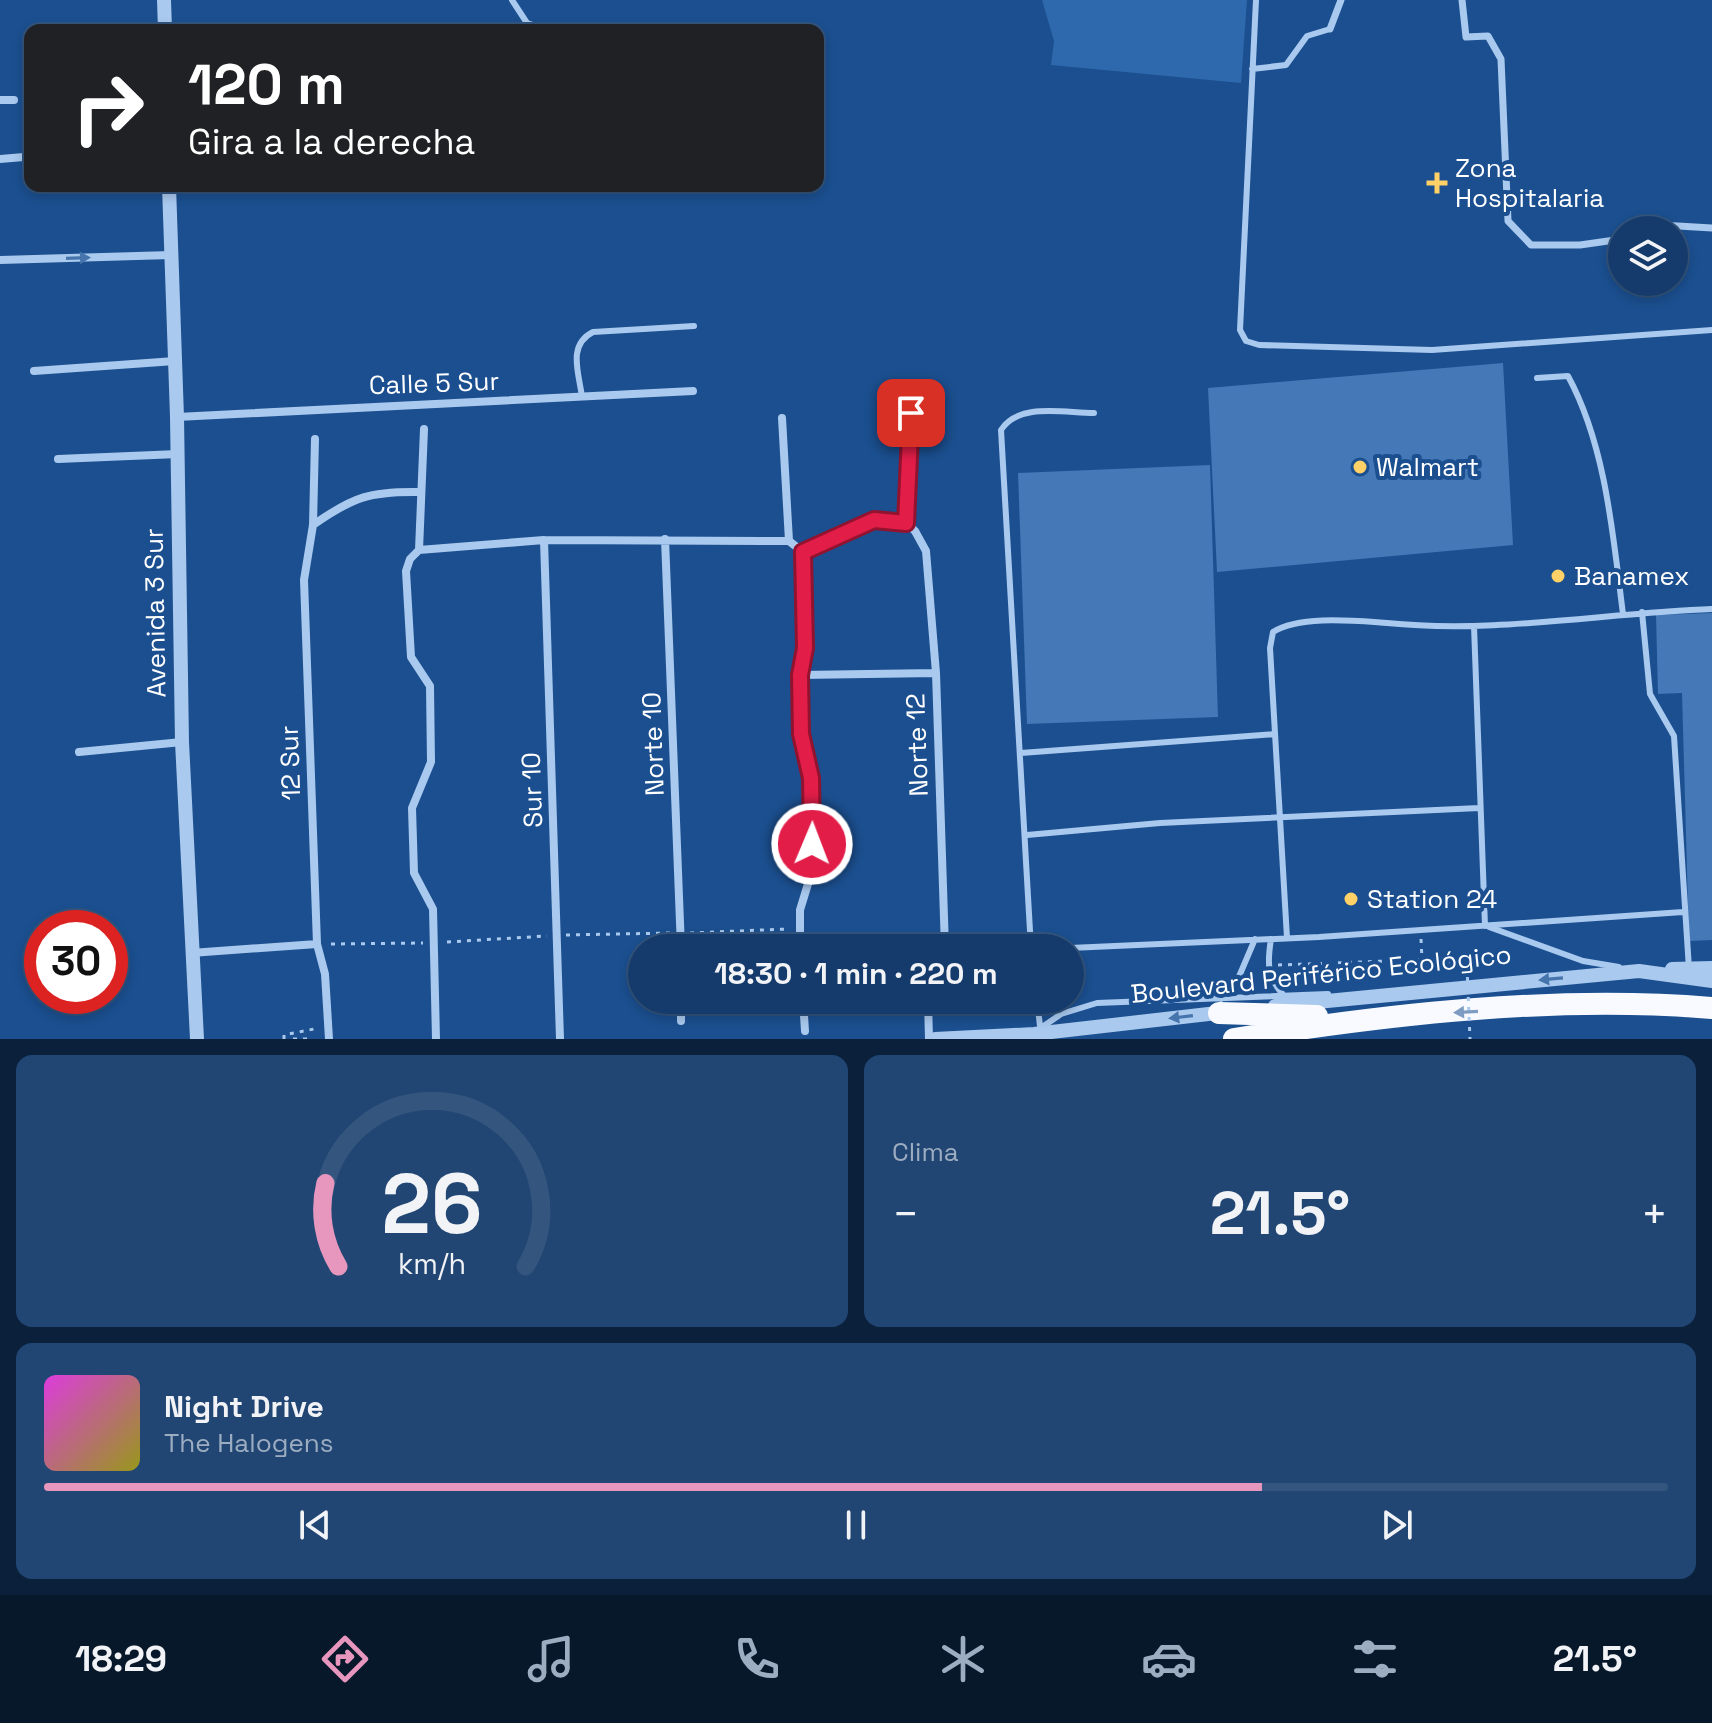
<!DOCTYPE html>
<html lang="es">
<head>
<meta charset="utf-8">
<style>
  body { margin:0; font-family:"Space Grotesk",sans-serif; background:#214673; color:#f1f3f6; height:100vh; display:flex; flex-direction:column; font-size:30px; white-space:nowrap }
  * { box-sizing:border-box; margin:0 }
  p { font-size:26px; color:#9dadc1 }
  .icon { flex:none; width:44px; height:44px; fill:none; stroke:currentColor; stroke-width:2; stroke-linecap:round; stroke-linejoin:round }
  .map { position:relative; height:1039px; overflow:hidden }
  .drawer { display:flex; flex-direction:column; gap:16px; padding:16px; background:#0b203b; flex:1 }
  .drawer>* { flex:none }
  .hud { position:absolute; left:24px; top:24px; width:800px; height:168px; border-radius:16px; box-shadow:0 4px 12px #0003,0 0 0 2px #33557e; background:#202124; color:#fff; overflow:hidden }
  .buttons { position:absolute; left:1608px; top:216px; display:grid; gap:16px }
  .buttons a { display:grid; place-items:center; width:80px; height:80px; border-radius:50%; background:#143b6b; box-shadow:0 4px 12px #0003,0 0 0 2px #33557e; font-size:40px }
  .speed { position:absolute; left:24px; top:910px; display:flex; gap:16px; font-size:40px; font-weight:700; text-align:center }
  .speed>* { display:grid; place-content:center; width:104px; height:104px; border-radius:50%; background:#143b6b; box-shadow:0 4px 12px #0003,0 0 0 2px #33557e; line-height:1 }
  .speed .limit { border:12px solid #d22; background:#fff; color:#111 }
  .pin { position:absolute; display:grid; place-items:center; width:68px; height:68px; color:#fff; margin:-34px; border-radius:16px; box-shadow:0 4px 12px #0006 }
  .me { position:absolute; width:88px; margin:-44px; rotate:1deg; stroke-linejoin:round; filter:drop-shadow(0 0 6px #0008) }
  .turn { display:flex; align-items:center; gap:28px; height:168px; padding:0 32px; font-size:36px }
  .turn .icon { width:104px; height:104px; stroke-width:2.5 }
  .turn b { display:block; font-size:56px; line-height:68px }
  .big { font-size:60px; font-weight:700; line-height:1.1 }
  .drawer .tile { flex:1; display:flex; flex-direction:column; justify-content:center; gap:12px; min-width:0; padding:0 28px; border-radius:16px; background:#214673 }
  .drawer .dial { align-items:center; gap:0 }
  .dial svg { height:208px; overflow:visible; fill:none; stroke:#33557e; stroke-width:7; stroke-linecap:round; text-anchor:middle }
  .dial text { fill:#f1f3f6; stroke:none }
  .song { display:flex; align-items:center; gap:24px }
  .cover { width:96px; height:96px; border-radius:12px; background:linear-gradient(135deg,hsl(300 70% 55%),hsl(60 70% 35%)) }
  .played { height:8px; border-radius:4px; background:linear-gradient(90deg,#e797bd 75%,#33557e 75%) }
  .keys { display:flex; justify-content:space-around; direction:ltr }
  .heat { display:flex; justify-content:space-between; align-items:center; font-size:44px; direction:ltr }
  .drawer .tiles { flex:1; display:grid; gap:16px; grid-template-columns:1fr 1fr }
  .tile:last-child { grid-column:span 2 }
  .trip { position:absolute; left:628px; top:934px; width:456px; height:80px; border-radius:40px; background:#143b6b; box-shadow:0 4px 12px #0003,0 0 0 2px #33557e; font-weight:700; line-height:80px; text-align:center }
  .tab-bar { display:flex; height:128px; justify-content:space-around; align-items:center; background:#08182b; color:#9dadc1 }
  .tab-bar .icon { width:56px; height:56px }
  .tab-bar .on { color:#e797bd }
  .tab-bar b { font-size:36px; color:#f1f3f6 }
  .map>svg:first-child { display:block }
  .green { fill:#2e69ad }
  .building { fill:#4478b7 }
  .lines { fill:none; stroke-linecap:round; stroke-linejoin:round }
  .path { stroke:#a9c9ee; stroke-width:3; stroke-dasharray:4 6; stroke-linecap:butt }
  .service { stroke:#a9c9ee; stroke-width:6 }
  .pedestrian { stroke:#a9c9ee; stroke-width:7 }
  .minor { stroke:#a9c9ee; stroke-width:8 }
  .tertiary { stroke:#a9c9ee; stroke-width:14 }
  .trunk { stroke:#f8faff; stroke-width:22 }
  .path-bridge { stroke:#a9c9ee; stroke-width:3; stroke-dasharray:4 6; stroke-linecap:butt }
  .oneway { fill:#4674ac }
  .oneway2 { fill:#7e9cc1 }
  .route-casing { stroke:#92132f; stroke-width:20 }
  .route { stroke:#e11d48; stroke-width:14 }
  .poi-dot { fill:#ffd166; stroke:#1b4f8f; stroke-width:3 }
  .labels { text-anchor:middle; stroke-width:8; stroke-linejoin:round; paint-order:stroke }
  .poi-label { font-size:26px; fill:#fff; stroke:#1b4f8f; text-anchor:start }
  .street-label { font-size:26px; fill:#fff; stroke:#1b4f8f }
</style>
</head>
<body>
<div class="map">
<svg width="1712" height="1039" viewBox="0 0 1712 1039">
  <rect width="100%" height="100%" fill="#1b4f8f"/>
  <path class="green" d="M1042,0H1247L1241,83L1051,65L1054,41Z"/>
  <path class="building" d="M1503,363L1513,545L1217,572L1208,388Z
    M1210,465L1218,717L1027,724L1018,473Z
    M1712,613V940L1689,941L1682,693L1658,694L1656,615Z"/>
  <g class="lines">
    <path class="path" d="M690,933L787,929
      M566,935L671,933
      M1421,939L1422,960
      M447,942L547,936
      M331,944L423,943
      M1278,965L1470,958L1412,969
      M1423,968L1467,967
      M284,1039V1035L319,1028
      M293,1039H311"/>
    <path class="service" d="M512,0L527,23L539,27L623,26
      M1256,0L1240,330L1246,341L1259,345L1432,350L1712,330
      M1252,69L1286,65L1307,36L1330,29
      M1537,378L1568,376C1606,446 1613,536 1623,614
      M582,397C579,373 567,345 593,332L694,326
      M1642,612L1650,694L1674,736L1689,969
      M1474,626L1485,926
      M1021,753L1275,734
      M1027,835L1160,823L1479,808
      M1489,927L1583,961L1619,967
      M1287,938L1270,648L1273,632C1300,615 1356,621 1387,623C1495,634 1604,613 1712,609
      M1271,939C1267,964 1267,976 1284,996
      M1031,948L1001,430C1019,402 1064,413 1094,413
      M1070,948L1319,937L1683,912
      M1221,999L1235,986L1255,939
      M1037,1000L1040,1026
      M1035,1032L1061,1014L1097,1003L1328,994"/>
    <path class="pedestrian" d="M1462,0L1466,37L1488,36L1501,59L1508,221L1531,245H1580L1622,239
      M1330,29L1341,0
      M1651,230L1661,225L1712,228"/>
    <path class="minor" d="M0,100H14
      M0,159L24,157
      M0,260L171,255
      M34,371L175,361
      M177,417L693,391
      M782,418L789,541L803,552L805,648L800,675L801,734L811,778L813,814L811,874L800,910V948
      M424,429L419,550L410,559L406,571L411,657L430,686L431,762L412,808L414,873L433,909L436,1039
      M315,439L313,525L304,580L317,944L325,974L329,1039
      M58,459L178,454
      M906,523L911,413
      M313,525C353,497 370,491 420,492
      M665,539L681,948
      M544,540L560,1039
      M419,550L544,540L789,541
      M803,552L874,520L906,523L915,531L926,551L936,673L945,948
      M800,675L936,673
      M79,752L182,742
      M191,953L317,944
      M681,1000V1021
      M803,1000L805,1031
      M928,1000L929,1039"/>
    <path class="tertiary" d="M164,0L165,30
      M169,186L177,417L182,742L197,1039
      M1672,969L1712,968
      M1275,1006L1639,971L1712,981
      M935,1039L1034,1034L1226,1012"/>
    <path class="trunk" d="M1219,1013L1317,1016
      M1234,1039C1389,1014 1555,995 1712,1008"/>
    <path class="path-bridge" d="M1467,967L1470,1039"/>
  </g>
  <defs><path id="oneway-solid" d="M-6-.8H1V-3.2L6.5 0L1 3.2V.8H-6Z" transform="scale(2)"/></defs>
  <g class="oneway">
    <use href="#oneway-solid" transform="translate(78 258) rotate(-2)"/>
    <use href="#oneway-solid" transform="translate(1551 979) rotate(175)"/>
    <use href="#oneway-solid" transform="translate(1181 1017) rotate(173)"/>
  </g>
  <use class="oneway2" href="#oneway-solid" transform="translate(1466 1012) rotate(177)"/>
  <g class="lines">
    <g class="route-casing">
      <path id="route" d="M812,844L811,778L801,734L800,675L805,648L803,552L874,520L906,523L911,413"/>
    </g>
    <use href="#route" class="route"/>
  </g>
  <g class="poi-dot">
    <path d="M1433 171h8v8h8v8h-8v8h-8v-8h-8v-8h8z"/>
    <circle cx="1360" cy="467" r="8"/>
    <circle cx="1558" cy="576" r="8"/>
    <circle cx="1351" cy="899" r="8"/>
  </g>
  <g class="labels">
    <g class="poi-label">
      <text x="1455" y="177">Zona<tspan x="1455" dy="30">Hospitalaria</tspan></text>
      <text x="1376" y="476">Walmart</text>
      <text x="1574" y="585">Banamex</text>
      <text x="1367" y="908">Station 24</text>
    </g>
    <g class="street-label">
      <text transform="translate(434 383) rotate(-2)" y="9">Calle 5 Sur</text>
      <text transform="translate(155 613) rotate(-91)" y="9">Avenida 3 Sur</text>
      <text transform="translate(653 744) rotate(-92)" y="9">Norte 10</text>
      <text transform="translate(917 745) rotate(-92)" y="9">Norte 12</text>
      <text transform="translate(290 763) rotate(-92)" y="9">12 Sur</text>
      <text transform="translate(532 790) rotate(-92)" y="9">Sur 10</text>
      <text transform="translate(1321 974) rotate(-6)" y="9">Boulevard Periférico Ecológico</text>
    </g>
  </g>
</svg>
<div class="buttons">
<a><svg class="icon" aria-label="layers" viewBox="0 0 24 24"><path d="M12 4l9 5-9 5-9-5zM3 14l9 5 9-5"/></svg></a>
</div>
<div class="speed"><div class="limit">30</div></div>
<div class="pin" style="left:911px;top:413px;background:#d93025"><svg class="icon" aria-label="arrive" viewBox="0 0 24 24"><path d="M6 21V4h12l-3 4 3 4H6"/></svg></div>
<svg class="me" style="left:812px;top:844px" viewBox="-20 -20 40 40"><circle r="17" fill="#e11d48" stroke="#fff" stroke-width="3"/><path d="M0-11L8 9 0 5-8 9z" fill="#fff"/></svg>
<div class="trip">18:30 · 1 min · 220 m</div>
<div class="hud">
<div class="turn"><svg class="icon" aria-label="right" viewBox="0 0 24 24"><path d="M7 20v-9h11M14 6l5 5-5 5"/></svg><div><b>120 m</b>Gira a la derecha</div></div>
</div>
</div>
<section class="drawer">
<div class="tiles">
<div class="tile dial"><svg viewBox="0 0 100 80">
<path d="M14 69A42 42 0 1 1 86 69"/>
<path d="M14 69A42 42 0 0 1 9 37" stroke="#e797bd"/>
<text x="50" y="56" font-size="32" font-weight="700">26</text>
<text x="50" y="72" font-size="11">km/h</text>
</svg></div>
<div class="tile"><p>Clima</p>
<div class="heat"><a>−</a><b class="big">21.5°</b><a>+</a></div>
</div>
<div class="tile">
<div class="song"><i class="cover"></i><div><b>Night Drive</b><p>The Halogens</p></div></div>
<div class="played"></div>
<div class="keys"><svg class="icon" aria-label="previous" viewBox="0 0 24 24"><path d="M18 5L8 12l10 7zM5 5v14"/></svg><svg class="icon" aria-label="pause" viewBox="0 0 24 24"><path d="M8 5v14M16 5v14"/></svg><svg class="icon" aria-label="next" viewBox="0 0 24 24"><path d="M6 5l10 7-10 7zM19 5v14"/></svg></div>
</div>
</div>
</section>
<nav class="tab-bar">
<b>18:29</b>
<svg class="icon on" aria-label="directions" viewBox="0 0 24 24"><path d="M12 3l9 9-9 9-9-9zM9 14v-3h6M13 9l2 2-2 2"/></svg>
<svg class="icon" aria-label="music" viewBox="0 0 24 24"><path d="M9 18V5l10-2v13"/><circle cx="6" cy="18" r="3"/><circle cx="16" cy="16" r="3"/></svg>
<svg class="icon" aria-label="phone" viewBox="0 0 24 24"><path d="M5 4h4l2 5-3 2q2 4 5 5l2-3 5 2v4C11 20 4 13 5 4z"/></svg>
<svg class="icon" aria-label="climate" viewBox="0 0 24 24"><path d="M12 3v18M4 7l16 10M4 17L20 7"/></svg>
<svg class="icon" aria-label="car" viewBox="0 0 24 24"><path d="M5 17H2v-5l4-1 3-4h7l3 4 3 1v5h-3M9 17h6M6 11h13"/><circle cx="7" cy="17" r="2"/><circle cx="17" cy="17" r="2"/></svg>
<svg class="icon" aria-label="filters" viewBox="0 0 24 24"><path d="M4 7h16M4 17h16"/><circle cx="9" cy="7" r="2"/><circle cx="15" cy="17" r="2"/></svg>
<b>21.5°</b>
</nav>
</body>
</html>
